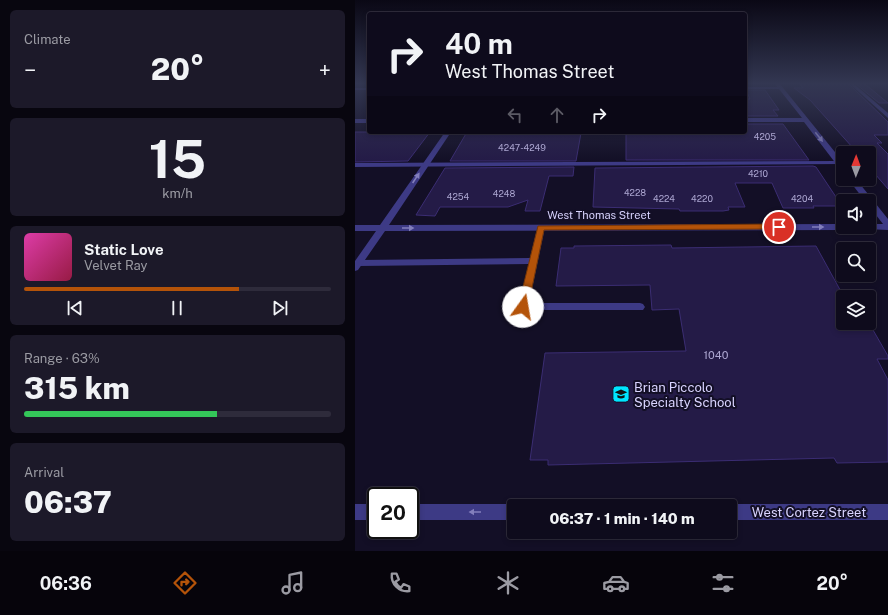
<!DOCTYPE html>
<html lang="en">
<head>
<meta charset="utf-8">
<style>
  body { margin:0; font-family:"Public Sans",sans-serif; background:#1c1929; color:#f1f3f6; height:100vh; display:flex; flex-direction:column; font-size:15px; white-space:nowrap }
  * { box-sizing:border-box; margin:0 }
  p { font-size:13px; color:#9b9ba3 }
  .icon { flex:none; width:22px; height:22px; fill:none; stroke:currentColor; stroke-width:2; stroke-linecap:round; stroke-linejoin:round }
  .map { position:relative; flex:1; overflow:hidden }
  .side { display:flex; flex-direction:column; gap:10px; padding:10px; background:#08060f; width:355px }
  .side>* { flex:none }
  .top-card { position:absolute; left:12px; top:12px; width:380px; height:122px; border-radius:4px; box-shadow:0 2px 6px #0003,0 0 0 1px #2e2b3b; background:#0e0b1c; color:#f1f3f6; overflow:hidden }
  .needle { width:26px; rotate:1deg }
  .fabs { position:absolute; left:481px; top:146px; display:grid; gap:8px }
  .fabs a { display:grid; place-items:center; width:40px; height:40px; border-radius:4px; background:#0e0b1c; box-shadow:0 2px 6px #0003,0 0 0 1px #2e2b3b; font-size:20px }
  .speed { position:absolute; left:12px; top:487px; display:flex; gap:8px; font-size:20px; font-weight:700; text-align:center }
  .speed>* { display:grid; place-content:center; width:52px; height:52px; border-radius:50%; background:#0e0b1c; box-shadow:0 2px 6px #0003,0 0 0 1px #2e2b3b; line-height:1 }
  .speed .limit { border:2px solid #111; border-radius:6px; background:#fff; color:#111 }
  .pin { position:absolute; display:grid; place-items:center; width:34px; height:34px; color:#fff; margin:-17px; border:2px solid #fff; border-radius:50%; box-shadow:0 1px 4px #0007 }
  .me { position:absolute; width:44px; margin:-22px; rotate:13deg; stroke-linejoin:round; filter:drop-shadow(0 0 3px #0008) }
  .turn { display:flex; align-items:center; gap:14px; height:84px; padding:0 12px; font-size:18px }
  .turn .icon { width:52px; height:52px; stroke-width:2.5 }
  .turn b { display:block; font-size:28px; line-height:34px }
  .lanes { display:flex; align-items:center; height:38px; padding:0 12px; background:#0003; justify-content:center; gap:20px; direction:ltr }
  .lanes .off { opacity:.35 }
  .big { font-size:30px; font-weight:800; line-height:1.1 }
  .side .widget { flex:1; display:flex; flex-direction:column; justify-content:center; gap:6px; min-width:0; padding:0 14px; border-radius:6px; background:#1c1929 }
  .side .dial { align-items:center; gap:0 }
  .dial b { font-size:52px; line-height:1 }
  .song { display:flex; align-items:center; gap:12px }
  .cover { width:48px; height:48px; border-radius:6px; background:linear-gradient(135deg,hsl(320 70% 55%),hsl(340 70% 35%)) }
  .played { height:4px; border-radius:2px; background:linear-gradient(90deg,#b45309 70%,#2e2b3b 70%) }
  .keys { display:flex; justify-content:space-around; direction:ltr }
  .heat { display:flex; justify-content:space-between; align-items:center; font-size:22px; direction:ltr }
  .charge { height:6px; border-radius:3px; background:linear-gradient(90deg,#34c759 63%,#2e2b3b 0) }
  .trip { position:absolute; left:152px; top:499px; width:230px; height:40px; border-radius:4px; background:#0e0b1c; box-shadow:0 2px 6px #0003,0 0 0 1px #2e2b3b; font-weight:800; line-height:40px; text-align:center }
  .dock { display:flex; height:64px; justify-content:space-around; align-items:center; background:#06040b; color:#9b9ba3 }
  .dock .icon { width:28px; height:28px }
  .dock .active { color:#b45309 }
  .dock b { font-size:18px; color:#f1f3f6 }
  main { display:flex; flex:1; min-height:0 }
  .map>svg:first-child { display:block }
  .building { fill:#241b47; stroke:#3b2d73 }
  .lines { fill:none; stroke-linecap:round; stroke-linejoin:round }
  .service { fill:#3d3a85; fill-rule:evenodd }
  .minor { fill:#3d3a85; fill-rule:evenodd }
  .oneway { fill:#837fbc }
  .route { fill:#b45309; stroke:#753606 }
  .labels { text-anchor:middle; stroke-width:4; stroke-linejoin:round; paint-order:stroke }
  .number-label { font-size:9px; fill:#aca6d1 }
  .street-label { font-size:11px; fill:#d9d4ff; stroke:#130f26 }
  .near-number-label { font-size:11px; fill:#aca6d1 }
  .near-poi-label { font-size:13px; fill:#d9d4ff; stroke:#130f26; text-anchor:start }
  .near-street-label { font-size:13px; fill:#d9d4ff; stroke:#130f26 }
</style>
</head>
<body>
<main>
<section class="side">
<div class="widget"><p>Climate</p>
<div class="heat"><a>−</a><b class="big">20°</b><a>+</a></div>
</div>
<div class="widget dial"><b>15</b><p>km/h</p></div>
<div class="widget">
<div class="song"><i class="cover"></i><div><b>Static Love</b><p>Velvet Ray</p></div></div>
<div class="played"></div>
<div class="keys"><svg class="icon" aria-label="previous" viewBox="0 0 24 24"><path d="M18 5L8 12l10 7zM5 5v14"/></svg><svg class="icon" aria-label="pause" viewBox="0 0 24 24"><path d="M8 5v14M16 5v14"/></svg><svg class="icon" aria-label="next" viewBox="0 0 24 24"><path d="M6 5l10 7-10 7zM19 5v14"/></svg></div>
</div>
<div class="widget"><p>Range · 63%</p><b class="big">315 km</b><div class="charge"></div></div>
<div class="widget"><p>Arrival</p><b class="big">06:37</b></div>
</section>
<div class="map">
<svg width="533" height="551" viewBox="0 0 533 551">
  <rect width="100%" height="100%" fill="#130f26"/>
  <path class="building" d="M445,84H494L533,122V135H519L527,143H522L533,154V189L514,167V153H502L498,148L455,100L439,88H448Z
    M501,84H510L533,103H524Z
    M391,90H410L424,110H418L423,116H390V99H395Z
    M390,124H428L454,160H271V132H390Z
    M0,132H75L53,161L0,162Z
    M112,132H178L226,133L221,161H95Z
    M458,166L461,167L487,206H458L459,208H428L417,183H380L390,207H373L374,210L368,211H325L324,209L238,207L240,168Z
    M219,167L218,176H194L185,211H170L173,200L153,207H85L80,216L61,215L90,168Z
    M316,245L317,248L461,246L489,297H488V323H514L533,356V359H522L533,380V462L482,463L479,458L193,465V460H175L190,353L331,351L324,309L297,310L295,285L201,286L206,248H219V246Z"/>
  <g class="lines">
    <path class="service" d="M495,84H499L533,113V118Z
      M390,87H426L428,88L426,89H390Z
      M0,88H14V90H0Z
      M485,161L488,163L487,164L0,167V163Z
      M183,225H186L190,227L174,303H285L288,304L290,307L288,310H165L163,307L174,264L4,266L0,264L1,261L4,260L175,258Z"/>
    <path class="minor" d="M420,84H425L488,162V169H485L449,122H390V118H447Z
      M0,119H14V123H0Z
      M90,132H96L34,225L488,224V227H492L488,230L30,231L3,270L0,271V261L21,231H0V225H25Z
      M493,179H501L533,219V230L511,229L510,227H514V224H528L514,206V201H510Z
      M0,504H21V520H0Z
      M55,504H159L164,506H159V520H55Z
      M375,504H533V520H375V506H370Z"/>
  </g>
  <defs><path id="oneway-solid" d="M-6-.8H1V-3.2L6.5 0L1 3.2V.8H-6Z"/></defs>
  <g class="oneway">
    <use href="#oneway-solid" transform="translate(464 137) rotate(52)"/>
    <use href="#oneway-solid" transform="translate(61 178) rotate(-56)"/>
    <use href="#oneway-solid" transform="translate(463 227)"/>
    <use href="#oneway-solid" transform="translate(53 228)"/>
    <use href="#oneway-solid" transform="translate(120 512) rotate(180)"/>
  </g>
  <linearGradient id="sky" x2="0" y2="1"><stop stop-color="#0a0815"/><stop offset="0.52" stop-color="#333752"/><stop offset="1" stop-color="#333752" stop-opacity="0"/></linearGradient>
  <rect width="533" height="161" fill="url(#sky)"/>
  <path class="route" d="M424,224L428,227L427,229L189,230L173,307L172,310H165L163,307L183,226Z"/>
  <defs>
    <g id="school-square" transform="scale(0.9)"><rect x="-9" y="-9" width="18" height="18" rx="4" fill="#00e5ff" stroke="#130f26"/><path d="M0-5L7-2L0 1L-7-2ZM-4 1L0 2.5L4 1V4Q0 6-4 4Z" fill="#111"/></g>
  </defs>
  <g fill-rule="evenodd">
    <use href="#school-square" x="266" y="394"/>
  </g>
  <g class="labels">
    <g class="number-label">
      <text x="410" y="140">4205</text>
      <text x="167" y="151">4247-4249</text>
      <text x="403" y="177">4210</text>
      <text x="280" y="196">4228</text>
      <text x="149" y="197">4248</text>
      <text x="103" y="200">4254</text>
      <text x="309" y="202">4224</text>
      <text x="347" y="202">4220</text>
      <text x="447" y="202">4204</text>
    </g>
    <g class="street-label">
      <text x="244" y="219">West Thomas Street</text>
    </g>
    <g class="near-number-label">
      <text x="361" y="359">1040</text>
    </g>
    <g class="near-poi-label">
      <text x="279" y="392">Brian Piccolo<tspan x="279" dy="15">Specialty School</tspan></text>
    </g>
    <g class="near-street-label">
      <text x="454" y="517">West Cortez Street</text>
    </g>
  </g>
</svg>
<div class="fabs">
<a><svg class="needle" viewBox="-14 -14 28 28"><path d="M0-13l5 13h-10z" fill="#e53935"/><path d="M0 13l5-13h-10z" fill="#9b9ba3"/></svg></a>
<a><svg class="icon" aria-label="sound" viewBox="0 0 24 24"><path d="M4 9h4l5-4v14l-5-4H4zM17 9q2 3 0 6"/></svg></a>
<a><svg class="icon" aria-label="search" viewBox="0 0 24 24"><circle cx="10" cy="10" r="6"/><path d="M15 15l6 6"/></svg></a>
<a><svg class="icon" aria-label="layers" viewBox="0 0 24 24"><path d="M12 4l9 5-9 5-9-5zM3 14l9 5 9-5"/></svg></a>
</div>
<div class="speed"><div class="limit">20</div></div>
<div class="pin" style="left:424px;top:227px;background:#d93025"><svg class="icon" aria-label="arrive" viewBox="0 0 24 24"><path d="M6 21V4h12l-3 4 3 4H6"/></svg></div>
<svg class="me" style="left:168px;top:307px" viewBox="-20 -20 40 40"><circle r="19" fill="#fff"/><path d="M0-13L10 11 0 6-10 11z" fill="#b45309"/></svg>
<div class="trip">06:37 · 1 min · 140 m</div>
<div class="top-card">
<div class="turn"><svg class="icon" aria-label="right" viewBox="0 0 24 24"><path d="M7 20v-9h11M14 6l5 5-5 5"/></svg><div><b>40 m</b>West Thomas Street</div></div>
<div class="lanes"><svg class="icon off" aria-label="left" viewBox="0 0 24 24"><path d="M17 20v-9H6M10 6l-5 5 5 5"/></svg><svg class="icon off" aria-label="ahead" viewBox="0 0 24 24"><path d="M12 20V5M6 11l6-6 6 6"/></svg><svg class="icon" aria-label="right" viewBox="0 0 24 24"><path d="M7 20v-9h11M14 6l5 5-5 5"/></svg></div>
</div>
</div>
</main>
<nav class="dock">
<b>06:36</b>
<svg class="icon active" aria-label="directions" viewBox="0 0 24 24"><path d="M12 3l9 9-9 9-9-9zM9 14v-3h6M13 9l2 2-2 2"/></svg>
<svg class="icon" aria-label="music" viewBox="0 0 24 24"><path d="M9 18V5l10-2v13"/><circle cx="6" cy="18" r="3"/><circle cx="16" cy="16" r="3"/></svg>
<svg class="icon" aria-label="phone" viewBox="0 0 24 24"><path d="M5 4h4l2 5-3 2q2 4 5 5l2-3 5 2v4C11 20 4 13 5 4z"/></svg>
<svg class="icon" aria-label="climate" viewBox="0 0 24 24"><path d="M12 3v18M4 7l16 10M4 17L20 7"/></svg>
<svg class="icon" aria-label="car" viewBox="0 0 24 24"><path d="M5 17H2v-5l4-1 3-4h7l3 4 3 1v5h-3M9 17h6M6 11h13"/><circle cx="7" cy="17" r="2"/><circle cx="17" cy="17" r="2"/></svg>
<svg class="icon" aria-label="filters" viewBox="0 0 24 24"><path d="M4 7h16M4 17h16"/><circle cx="9" cy="7" r="2"/><circle cx="15" cy="17" r="2"/></svg>
<b>20°</b>
</nav>
</body>
</html>
